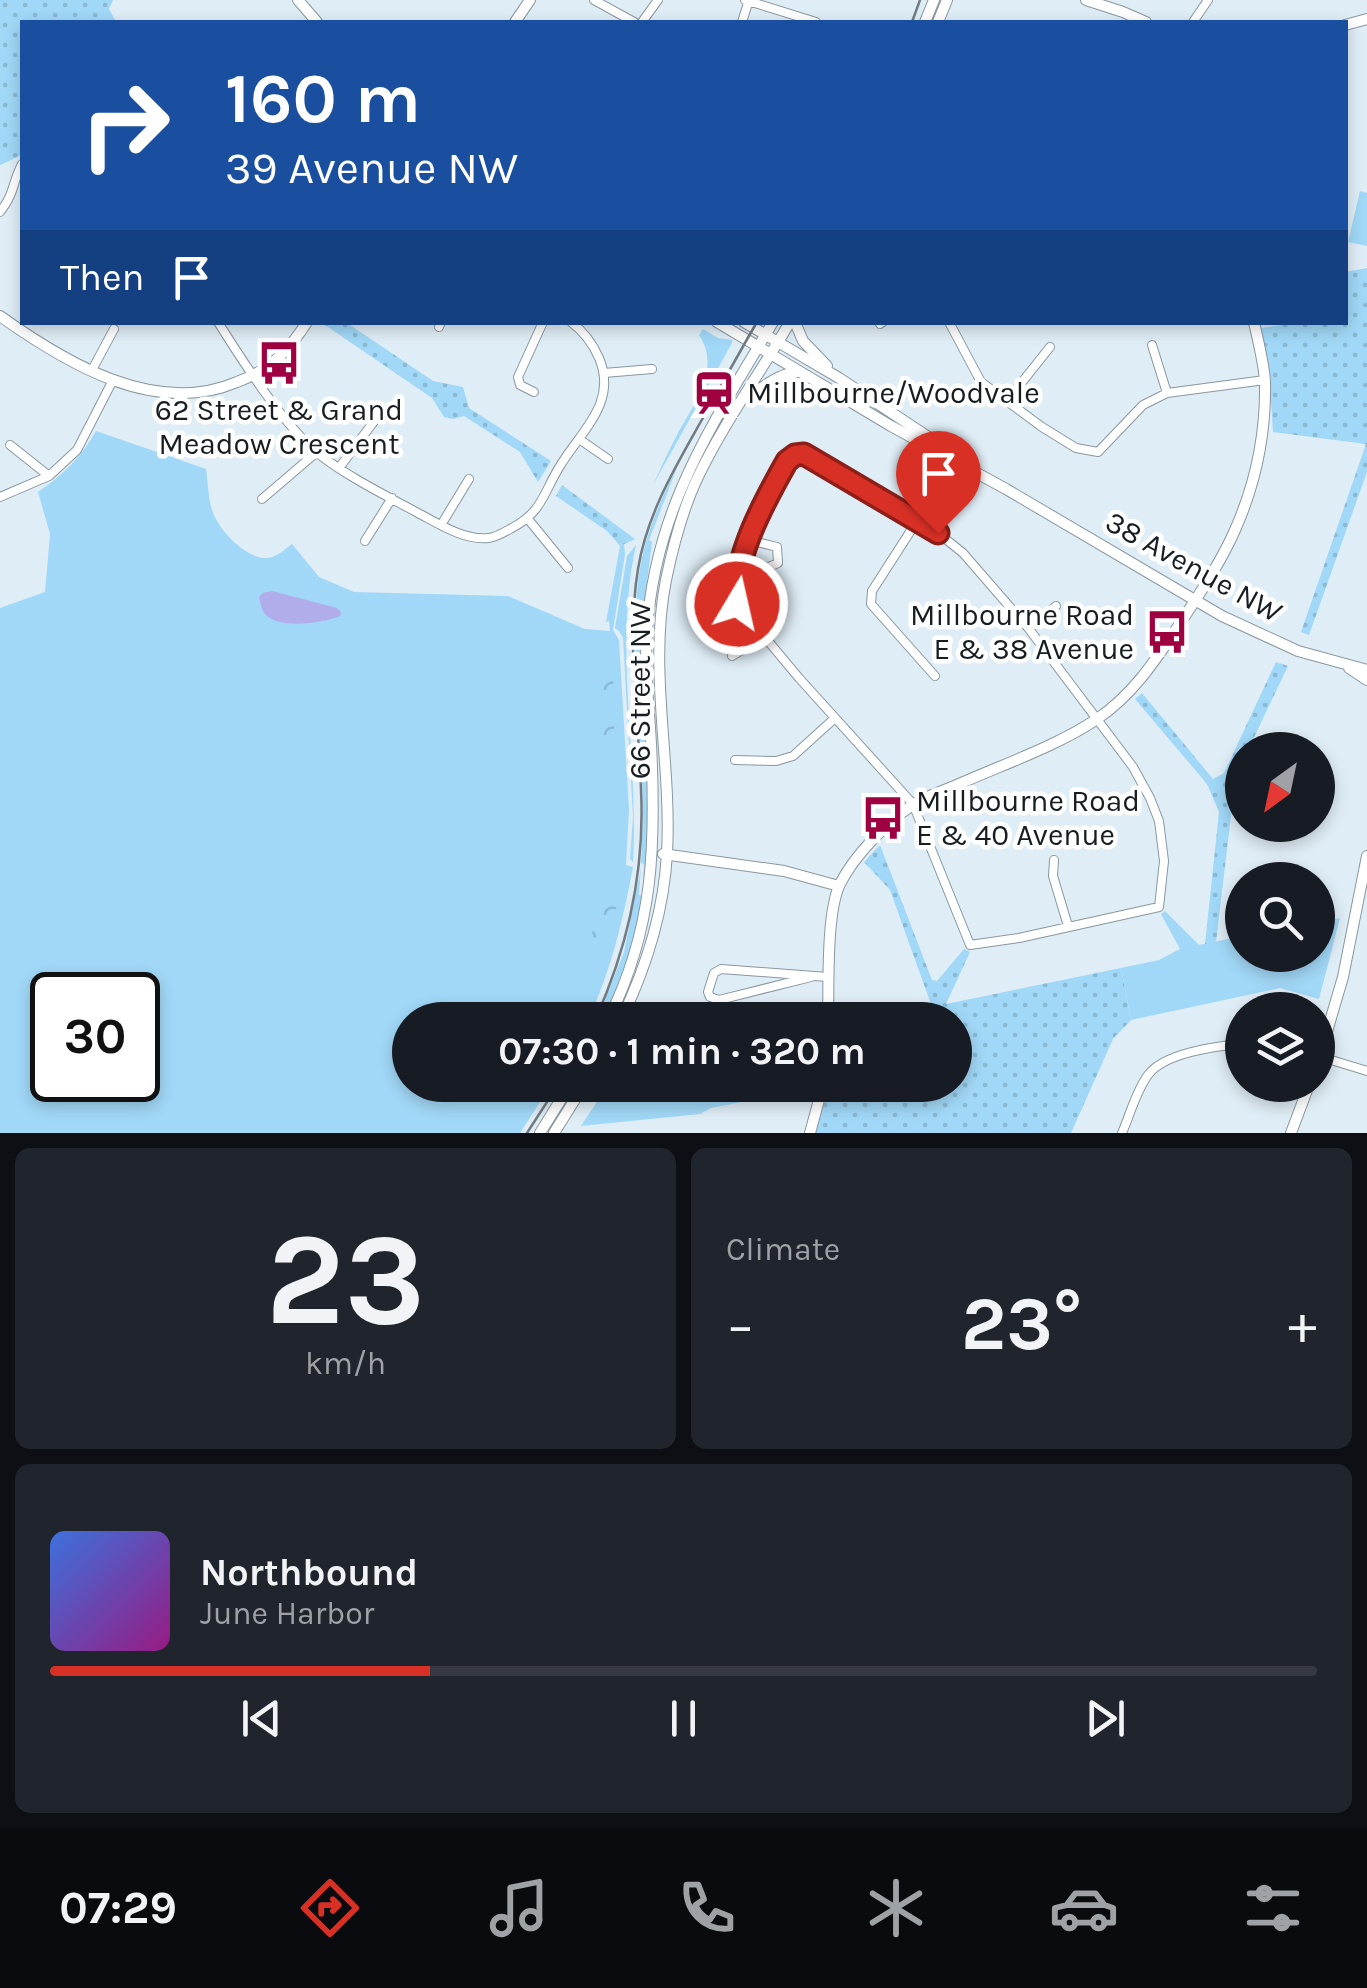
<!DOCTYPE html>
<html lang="en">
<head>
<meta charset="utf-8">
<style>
  body { margin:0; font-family:Karla,sans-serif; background:#20242c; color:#f1f3f6; height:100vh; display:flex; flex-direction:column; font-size:38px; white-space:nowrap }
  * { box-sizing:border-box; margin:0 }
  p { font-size:32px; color:#9ea1a6 }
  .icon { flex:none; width:55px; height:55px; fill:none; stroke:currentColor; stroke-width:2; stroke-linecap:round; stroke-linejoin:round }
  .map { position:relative; height:1133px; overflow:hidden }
  .details { display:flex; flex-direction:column; gap:15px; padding:15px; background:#0d0f14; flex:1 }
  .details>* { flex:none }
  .banner { position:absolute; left:20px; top:20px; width:1328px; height:305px; border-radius:0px; box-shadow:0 5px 15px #0003; background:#1a4fa0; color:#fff; overflow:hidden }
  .needle { width:65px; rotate:213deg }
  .fabs { position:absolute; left:1225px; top:732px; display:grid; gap:20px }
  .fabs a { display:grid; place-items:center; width:110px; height:110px; border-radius:50%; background:#171b24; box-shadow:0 5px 15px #0003; font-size:50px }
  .speed { position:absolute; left:30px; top:972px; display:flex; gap:20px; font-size:50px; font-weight:700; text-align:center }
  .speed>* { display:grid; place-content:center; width:130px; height:130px; border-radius:50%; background:#171b24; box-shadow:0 5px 15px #0003; line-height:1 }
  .speed .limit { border:5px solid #111; border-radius:15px; background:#fff; color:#111 }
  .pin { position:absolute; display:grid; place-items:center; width:85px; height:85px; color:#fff; margin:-102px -42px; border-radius:50% 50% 50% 0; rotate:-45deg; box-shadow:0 0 10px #0007 }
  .pin .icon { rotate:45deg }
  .me { position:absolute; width:110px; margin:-55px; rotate:9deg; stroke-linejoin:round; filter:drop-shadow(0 0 8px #0008) }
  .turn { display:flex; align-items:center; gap:35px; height:210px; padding:0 40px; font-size:45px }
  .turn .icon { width:130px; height:130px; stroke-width:2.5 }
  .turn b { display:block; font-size:70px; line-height:85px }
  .then { display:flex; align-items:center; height:95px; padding:0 40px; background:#0003; gap:20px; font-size:38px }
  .big { font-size:75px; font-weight:700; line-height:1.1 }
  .details .widget { flex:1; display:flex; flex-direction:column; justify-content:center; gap:15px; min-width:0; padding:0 35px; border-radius:15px; background:#20242c }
  .details .dial { align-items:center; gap:0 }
  .dial b { font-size:130px; line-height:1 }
  .song { display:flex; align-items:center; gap:30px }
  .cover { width:120px; height:120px; border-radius:15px; background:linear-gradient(135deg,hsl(220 70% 55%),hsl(310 70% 35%)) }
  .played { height:10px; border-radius:5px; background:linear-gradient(90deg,#d93025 30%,#363941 30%) }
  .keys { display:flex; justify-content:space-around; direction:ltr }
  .heat { display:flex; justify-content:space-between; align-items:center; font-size:55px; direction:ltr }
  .details .tiles { flex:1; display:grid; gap:15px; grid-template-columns:1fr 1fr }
  .widget:last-child { grid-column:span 2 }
  .trip { position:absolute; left:392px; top:1002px; width:580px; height:100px; border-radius:50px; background:#171b24; box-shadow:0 5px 15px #0003; font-weight:700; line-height:100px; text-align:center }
  .tabs { display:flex; height:160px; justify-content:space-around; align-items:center; background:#090b0e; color:#9ea1a6 }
  .tabs .icon { width:70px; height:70px }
  .tabs .on { color:#d93025 }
  .tabs b { font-size:45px; color:#f1f3f6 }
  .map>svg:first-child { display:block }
  .grass { fill:#a1d8f7; fill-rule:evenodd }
  .forest { fill:url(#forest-crowns) }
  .park { fill:url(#park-dots) }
  .water { fill:#b1acea }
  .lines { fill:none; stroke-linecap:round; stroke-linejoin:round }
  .street-casing { stroke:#89979f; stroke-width:10 }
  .secondary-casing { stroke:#89979f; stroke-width:12 }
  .street { stroke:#fff; stroke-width:8 }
  .secondary { stroke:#fff; stroke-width:10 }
  .tram { stroke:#727b81; stroke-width:2.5 }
  .route-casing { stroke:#8d1f18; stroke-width:25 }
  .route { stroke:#d93025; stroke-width:18 }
  .labels { text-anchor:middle; stroke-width:9; stroke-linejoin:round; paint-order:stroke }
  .poi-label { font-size:30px; fill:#171d20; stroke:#fff; text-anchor:start }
  .street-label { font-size:30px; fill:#171d20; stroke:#fff }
</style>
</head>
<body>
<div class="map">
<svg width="1367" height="1133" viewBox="0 0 1367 1133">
  <defs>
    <pattern id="forest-crowns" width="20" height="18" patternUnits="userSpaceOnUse" patternTransform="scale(2.5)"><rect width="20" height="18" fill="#a1d8f7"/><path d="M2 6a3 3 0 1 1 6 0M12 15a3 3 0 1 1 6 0" fill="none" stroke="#8ab9d3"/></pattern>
    <pattern id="park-dots" width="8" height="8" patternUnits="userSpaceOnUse" patternTransform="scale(2.5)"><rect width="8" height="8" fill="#a1d8f7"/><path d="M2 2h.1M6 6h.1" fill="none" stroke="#8ab9d3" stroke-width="1.8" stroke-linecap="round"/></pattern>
  </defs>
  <rect width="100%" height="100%" fill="#dfedf6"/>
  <path class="grass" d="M1360,191L1367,193V246L1348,242Z
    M703,329L718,338L732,340V343L653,485C661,468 668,451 677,435C693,405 722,369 699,335Z
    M96,431L206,469C208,482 208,497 212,510C218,529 243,556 264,558C275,559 284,550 292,544L319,577L354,592L508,596L585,629L610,631L609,621L606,622L620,546L624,544L625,554L613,630L619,640L629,810L626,865L633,867C623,920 611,971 588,1020H410V1085H551L520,1133H0V608L45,592L50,534L38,492C63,475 81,457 96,431ZM52,995H138V1080H52Z
    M677,468L649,540L652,542L643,614L640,653L650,817L647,818V824H649L643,884L644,864L641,863C645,806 641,750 638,693C635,649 633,605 641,562C648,529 661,498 677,468Z
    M636,545C613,649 639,757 633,862L630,859L633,816L623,638L619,631L615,628L627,556Z
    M641,868L639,895L644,896L633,944L607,1012L603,1020H597L624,952Z
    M1165,911L1199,945L1242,936V955H1318V922L1340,918L1319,999L1280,988L1131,1020L1121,968L1159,960L1180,949L1161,914Z
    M608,1085H816V1087L711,1108L700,1114L581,1126Z"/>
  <path class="forest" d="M607,668L612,674L619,718L613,730V745L608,751L601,748L596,742L605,715L602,674Z
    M607,871C627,884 614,932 598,945L593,942L591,934C595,927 603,922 604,912C605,895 595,888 607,871Z"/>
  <path class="park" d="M0,0H113L109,9L116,22H22V155L0,165Z
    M1367,268V472L1309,635L1301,632L1366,444L1273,432L1269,372L1261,328L1302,322H1345V272Z
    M322,323H347L433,381L463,387L469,408L551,461L538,482L520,452L464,416L453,419L444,417L432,398Z
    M562,485L635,539L620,546L607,531L556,496Z
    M1276,662L1288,666L1248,750H1242V760L1236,774L1216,942L1205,944L1219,812L1207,784L1135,699L1142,693L1213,779L1224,773Z
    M880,845L932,980L937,981L964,949L970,952L946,1004L1121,968L1131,1020L1113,1039L1071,1133H816L829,1085H955V1020H861L932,1007L890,890L864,862Z"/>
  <path class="water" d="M272,591L337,608L341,612L340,616C324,623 278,630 265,614C261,609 261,603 259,597L263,593Z"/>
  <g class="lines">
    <g class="street-casing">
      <path id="street" d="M594,0L634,22
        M745,0L816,22
        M642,22L658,0
        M742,22L749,0
        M1193,22L1208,0
        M0,212C15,193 12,183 22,164
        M218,322C243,362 284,426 320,455C350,478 385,495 418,513C439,524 465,541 489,538C496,537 503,533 510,529C543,512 542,495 560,466C581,431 618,403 599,358C593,344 583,331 571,322
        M949,322L981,382L1042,427L1076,448L1098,452L1143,405L1167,393L1265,380
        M880,324L883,322
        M439,327L441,322
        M1152,345L1167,393
        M92,370L114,329
        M604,373L652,369
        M534,392L520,385L518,377L543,322
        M1007,401L1050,347
        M579,439L608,459
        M10,445L49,476
        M804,454L938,533L963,553L1029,629L1133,767L1150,798L1159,821L1164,861L1159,907L1019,938L970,945L913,804L799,678L737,604C732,558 765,500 787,461L795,455Z
        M339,468L378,416
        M0,497L49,476L77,450L113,380
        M262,499L317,452
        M528,519L568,568
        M917,521L872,591L871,604L935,676
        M441,525L469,479
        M365,541L392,498
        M737,581L778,563L777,547L749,540
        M1029,629L1056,606
        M732,656L764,637
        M735,760L776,761L793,756L835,718
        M1054,860L1053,876L1068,926
        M811,977L719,1000L710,997L708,992L714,973L721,969L828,977
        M1318,1056L1367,1071
        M1122,1133C1130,1115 1136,1091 1148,1075C1164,1053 1216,1046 1242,1044"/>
    </g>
    <g class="secondary-casing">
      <path id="secondary" d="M298,0L317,22
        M1086,0L1123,12L1146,22
        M515,22L530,0
        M925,22L934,0
        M938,22L947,0
        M1345,25L1367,19
        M0,316C66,363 155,417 237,382C253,376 271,366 283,353C292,344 300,333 307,322
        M717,322L891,426L1006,489L1222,616L1298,651L1367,670
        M744,322L839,378L951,452
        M795,322L803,341L827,366
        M743,399C762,390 775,374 798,372
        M1349,668L1367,680
        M663,854L784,871L839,886
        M608,1020C654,929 656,844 651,744C649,706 644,668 647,630C655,507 713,424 773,322
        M621,1020C646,968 664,910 667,853C672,762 648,670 666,580C673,546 682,511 697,479C723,424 759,375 790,322
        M828,1020C829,986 826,913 840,884C854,856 886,823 911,806C925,796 944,791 959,784C1004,764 1057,746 1097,719C1134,694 1157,658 1181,622C1200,593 1221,562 1235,530C1255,485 1266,433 1265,382C1264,363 1258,341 1254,322
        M1318,1062L1343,977L1367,856
        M540,1133L570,1085
        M554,1133L584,1085
        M810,1133L823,1085
        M1291,1133L1309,1085"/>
    </g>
    <use href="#street" class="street"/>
    <use href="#secondary" class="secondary"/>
    <path class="tram" d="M912,22L920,0
      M595,1020C628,947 645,870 641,790C639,717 626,642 638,569C647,513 677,464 704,416C722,384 739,353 757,322
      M527,1133L558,1085"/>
  </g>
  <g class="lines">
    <g class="route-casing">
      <path id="route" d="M737,604C732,559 765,500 787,461L795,455L804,454L938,533"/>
    </g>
    <use href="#route" class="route"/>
  </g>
  <defs>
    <g id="bus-bare" transform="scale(3.45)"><path d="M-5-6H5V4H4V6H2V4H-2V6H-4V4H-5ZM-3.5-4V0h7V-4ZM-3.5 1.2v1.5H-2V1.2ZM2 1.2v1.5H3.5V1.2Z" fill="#9f0040" stroke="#fff" stroke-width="2.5" paint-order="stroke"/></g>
    <g id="station-bare" transform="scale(3.45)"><path d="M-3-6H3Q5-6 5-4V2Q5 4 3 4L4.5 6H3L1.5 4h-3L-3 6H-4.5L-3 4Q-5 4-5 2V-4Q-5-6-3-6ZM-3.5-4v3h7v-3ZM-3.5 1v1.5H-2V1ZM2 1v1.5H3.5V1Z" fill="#9f0040" stroke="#fff" stroke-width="2.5" paint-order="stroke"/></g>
  </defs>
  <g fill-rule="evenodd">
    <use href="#bus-bare" x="279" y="363"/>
    <use href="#station-bare" x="714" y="393"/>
    <use href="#bus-bare" x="1167" y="632"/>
    <use href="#bus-bare" x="883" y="818"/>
  </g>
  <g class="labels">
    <g class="poi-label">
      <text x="747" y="403">Millbourne/Woodvale</text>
      <text x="279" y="420" text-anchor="middle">62 Street &amp; Grand<tspan x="279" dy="34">Meadow Crescent</tspan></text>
      <text x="1134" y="625" text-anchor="end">Millbourne Road<tspan x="1134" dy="34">E &amp; 38 Avenue</tspan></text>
      <text x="916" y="811">Millbourne Road<tspan x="916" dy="34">E &amp; 40 Avenue</tspan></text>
    </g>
    <g class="street-label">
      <text transform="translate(1194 567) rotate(29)" y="10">38 Avenue NW</text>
      <text transform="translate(640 690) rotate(-90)" y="10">66 Street NW</text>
    </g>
  </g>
</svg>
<div class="fabs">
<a><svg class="needle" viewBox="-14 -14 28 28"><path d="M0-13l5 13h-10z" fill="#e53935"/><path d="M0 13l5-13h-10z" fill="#9ea1a6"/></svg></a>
<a><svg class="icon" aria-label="search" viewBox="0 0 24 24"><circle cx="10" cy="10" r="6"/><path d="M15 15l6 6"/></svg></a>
<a><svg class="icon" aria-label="layers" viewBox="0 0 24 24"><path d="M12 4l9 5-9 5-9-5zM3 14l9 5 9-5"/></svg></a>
</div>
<div class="speed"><div class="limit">30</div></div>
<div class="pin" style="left:938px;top:533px;background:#d93025"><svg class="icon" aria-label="arrive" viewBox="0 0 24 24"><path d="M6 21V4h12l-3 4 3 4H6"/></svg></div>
<svg class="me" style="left:737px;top:604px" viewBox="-20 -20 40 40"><circle r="17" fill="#d93025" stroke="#fff" stroke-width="3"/><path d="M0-11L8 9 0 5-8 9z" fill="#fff"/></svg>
<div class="trip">07:30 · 1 min · 320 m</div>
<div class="banner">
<div class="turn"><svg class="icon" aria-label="right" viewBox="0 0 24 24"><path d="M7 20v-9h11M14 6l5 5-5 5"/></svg><div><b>160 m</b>39 Avenue NW</div></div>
<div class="then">Then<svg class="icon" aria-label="arrive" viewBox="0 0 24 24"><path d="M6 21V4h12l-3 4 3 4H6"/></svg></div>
</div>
</div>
<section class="details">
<div class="tiles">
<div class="widget dial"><b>23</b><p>km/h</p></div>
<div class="widget"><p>Climate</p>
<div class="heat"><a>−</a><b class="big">23°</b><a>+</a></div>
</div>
<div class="widget">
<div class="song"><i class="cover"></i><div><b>Northbound</b><p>June Harbor</p></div></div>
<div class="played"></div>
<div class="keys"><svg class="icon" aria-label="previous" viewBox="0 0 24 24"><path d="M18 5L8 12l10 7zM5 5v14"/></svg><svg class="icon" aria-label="pause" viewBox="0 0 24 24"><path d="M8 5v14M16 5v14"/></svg><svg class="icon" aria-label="next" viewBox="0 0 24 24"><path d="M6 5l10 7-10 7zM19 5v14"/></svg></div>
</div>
</div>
</section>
<nav class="tabs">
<b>07:29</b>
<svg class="icon on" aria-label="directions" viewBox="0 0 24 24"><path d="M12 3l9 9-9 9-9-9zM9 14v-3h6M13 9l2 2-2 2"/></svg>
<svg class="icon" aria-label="music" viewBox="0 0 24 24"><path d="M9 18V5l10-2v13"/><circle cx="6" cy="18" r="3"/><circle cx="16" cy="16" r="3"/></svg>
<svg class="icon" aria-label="phone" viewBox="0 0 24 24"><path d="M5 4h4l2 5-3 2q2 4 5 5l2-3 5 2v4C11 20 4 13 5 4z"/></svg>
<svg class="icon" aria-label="climate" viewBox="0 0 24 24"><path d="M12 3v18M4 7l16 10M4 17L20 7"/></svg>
<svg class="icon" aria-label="car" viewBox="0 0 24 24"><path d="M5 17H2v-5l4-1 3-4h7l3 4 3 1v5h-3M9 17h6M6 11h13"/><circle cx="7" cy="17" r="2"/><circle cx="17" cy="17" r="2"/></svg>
<svg class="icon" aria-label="filters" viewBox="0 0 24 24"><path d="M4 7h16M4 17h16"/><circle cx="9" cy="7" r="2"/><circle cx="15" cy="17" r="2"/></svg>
</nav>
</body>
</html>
